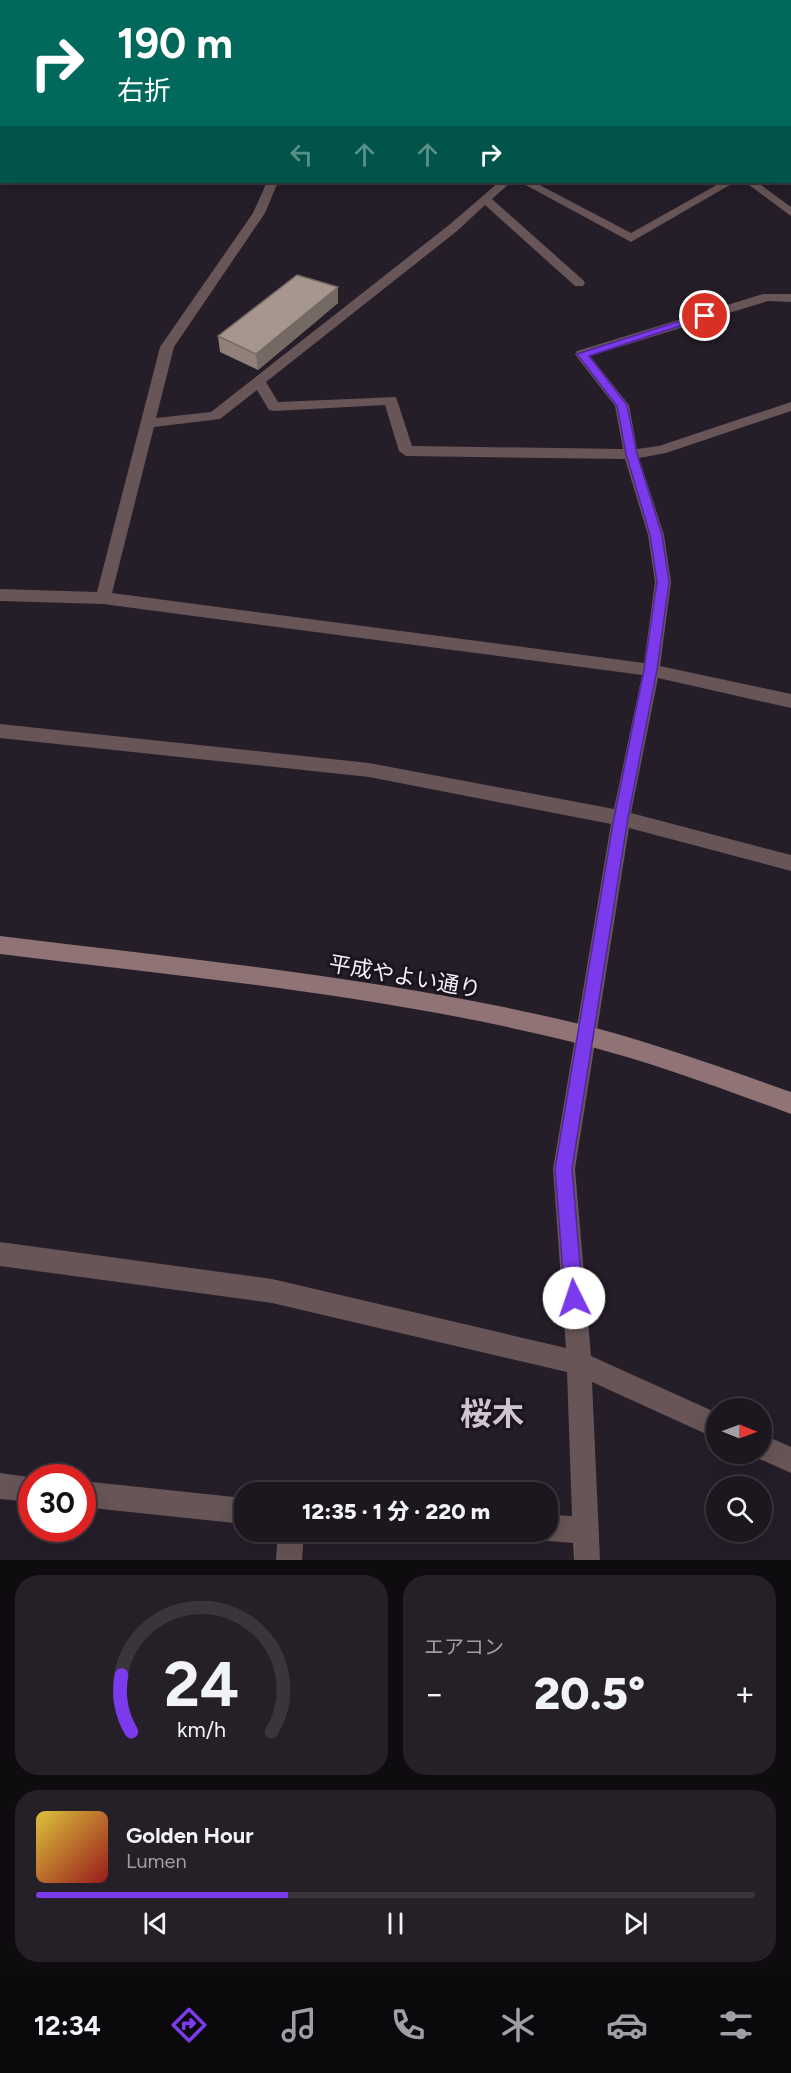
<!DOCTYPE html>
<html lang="ja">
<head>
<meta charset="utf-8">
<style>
  body { margin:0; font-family:Figtree,"Noto Sans JP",sans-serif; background:#251f27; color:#f1f3f6; height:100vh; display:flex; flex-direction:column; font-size:22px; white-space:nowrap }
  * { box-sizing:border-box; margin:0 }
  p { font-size:20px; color:#a09fa4 }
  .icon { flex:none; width:33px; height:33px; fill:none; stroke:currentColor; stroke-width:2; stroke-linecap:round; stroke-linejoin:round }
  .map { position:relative; height:1560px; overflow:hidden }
  .sheet { display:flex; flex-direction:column; gap:15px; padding:15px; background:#0f0c10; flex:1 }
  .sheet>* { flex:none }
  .guide { position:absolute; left:0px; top:0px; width:792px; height:183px; box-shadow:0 6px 24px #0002,0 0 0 2px #3a353c; background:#00695c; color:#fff; overflow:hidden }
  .needle { width:39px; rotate:91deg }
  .fabs { position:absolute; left:706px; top:1398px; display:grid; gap:12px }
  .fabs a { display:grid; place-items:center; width:66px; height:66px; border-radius:50%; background:#1c161e; box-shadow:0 6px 24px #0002,0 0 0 2px #3a353c; font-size:30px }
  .speed { position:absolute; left:18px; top:1464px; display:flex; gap:12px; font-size:30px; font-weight:700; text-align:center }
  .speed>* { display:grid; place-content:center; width:78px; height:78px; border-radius:50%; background:#1c161e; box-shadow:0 6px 24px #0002,0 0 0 2px #3a353c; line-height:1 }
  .speed .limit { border:9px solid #d22; background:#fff; color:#111 }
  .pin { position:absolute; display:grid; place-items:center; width:51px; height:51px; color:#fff; margin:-26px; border:3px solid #fff; border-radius:50%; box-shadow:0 2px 6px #0007 }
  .me { position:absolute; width:66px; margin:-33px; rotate:356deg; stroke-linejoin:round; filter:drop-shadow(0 0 4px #0008) }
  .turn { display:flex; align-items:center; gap:21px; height:126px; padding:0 18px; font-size:27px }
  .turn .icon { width:78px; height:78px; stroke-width:2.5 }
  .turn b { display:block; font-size:42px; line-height:51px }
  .lanes { display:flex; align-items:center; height:57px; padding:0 18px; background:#0003; justify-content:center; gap:30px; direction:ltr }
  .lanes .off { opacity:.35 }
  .big { font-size:45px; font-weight:800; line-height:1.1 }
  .sheet .widget { flex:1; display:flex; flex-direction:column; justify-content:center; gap:9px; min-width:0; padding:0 21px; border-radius:24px; background:#251f27 }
  .sheet .dial { align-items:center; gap:0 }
  .dial svg { height:156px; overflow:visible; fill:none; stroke:#3a353c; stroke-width:7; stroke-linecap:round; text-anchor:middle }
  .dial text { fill:#f1f3f6; stroke:none }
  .song { display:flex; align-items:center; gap:18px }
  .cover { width:72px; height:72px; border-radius:9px; background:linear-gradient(135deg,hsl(50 70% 55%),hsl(0 70% 35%)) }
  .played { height:6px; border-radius:3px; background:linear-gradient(90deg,#7c3aed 35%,#3a353c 35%) }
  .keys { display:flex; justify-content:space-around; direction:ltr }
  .heat { display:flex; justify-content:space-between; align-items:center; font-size:33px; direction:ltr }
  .sheet .tiles { flex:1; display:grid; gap:15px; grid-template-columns:1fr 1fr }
  .widget:last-child { grid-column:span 2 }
  .trip { position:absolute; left:234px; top:1482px; width:324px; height:60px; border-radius:24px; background:#1c161e; box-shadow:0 6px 24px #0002,0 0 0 2px #3a353c; font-weight:800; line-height:60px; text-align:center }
  .tab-bar { display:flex; height:96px; justify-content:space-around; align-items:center; background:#0b090c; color:#a09fa4 }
  .tab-bar .icon { width:42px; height:42px }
  .tab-bar .current { color:#7c3aed }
  .tab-bar b { font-size:27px; color:#f1f3f6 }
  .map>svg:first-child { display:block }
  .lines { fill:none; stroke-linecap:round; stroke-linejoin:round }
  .street { fill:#675557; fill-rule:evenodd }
  .secondary { fill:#8f7375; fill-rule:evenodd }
  .wall { fill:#8f8179 }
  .shaded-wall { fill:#746963 }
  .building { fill:#a6968d; stroke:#746963; stroke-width:1.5 }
  .route { fill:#7c3aed; stroke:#51269a; stroke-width:1.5 }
  .labels { text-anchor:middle; stroke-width:6; stroke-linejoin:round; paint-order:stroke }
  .street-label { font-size:22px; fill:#f5eff7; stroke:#1b141e }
  .near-quarter-label { font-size:32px; font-weight:bold; fill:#cec4d2; stroke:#1b141e }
</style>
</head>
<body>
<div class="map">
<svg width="791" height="1560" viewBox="0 0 791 1560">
  <rect width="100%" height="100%" fill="#251d28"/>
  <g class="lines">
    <path class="street" d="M389,0H400L401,2H390Z
      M510,0H522L523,2H511Z
      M674,0H687L688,2H675Z
      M767,0H778L766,2Z
      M790,91H791V97H790Z
      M267,182H278L265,213L174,347L156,418L211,412L449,225L499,182H511L492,199L583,280L585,283L583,286H575L485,205L457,231L266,382L278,402L396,397L412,446L623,449L615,406L577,357L575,354L577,351L763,294H791V302L768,301L590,356L629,405L637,449L659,446L791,402V411L666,453L639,458L664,535L671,582L660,666L791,694V708L658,678L631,813L791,855V871L629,828L575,1169L591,1356L717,1413V1439L592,1382L600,1560H574L573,1543L548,1541L539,1537L536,1532H548V1515L572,1516L567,1372L272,1303L0,1266V1242L272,1279L566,1348L553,1169L611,824L369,777L0,738V724L369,763L614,809L642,675L103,604L0,601V589L97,592L160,347L253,213ZM257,390L269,410L274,411L385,405L399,451L406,456L625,459L648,535L655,582L644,663L112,593L154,427L220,419Z
      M520,182H534L631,233L722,182H735L631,242Z
      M745,182H757L791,207V216Z
      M762,1434L791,1447V1473L753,1456L752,1454H762Z
      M0,1473L36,1478H32V1502L0,1499Z
      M82,1481L244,1498V1524L82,1507Z
      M278,1532H304L302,1560H276Z"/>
    <path class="secondary" d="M158,0H168L158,2Z
      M0,171H2L0,178Z
      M0,936C195,960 392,978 584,1025C654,1043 723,1068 791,1092V1114C723,1089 654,1063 584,1045C393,996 195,978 0,954Z"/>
  </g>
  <path class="wall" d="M0,0H109L107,2H2V19L0,18Z
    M2,39V62H0V41Z
    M338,287V303L258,370L220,352L218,336Z"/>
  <path class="shaded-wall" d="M299,0H316L314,2H297Z
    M338,287V303L258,370L256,354Z"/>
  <path class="building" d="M13,0H102L103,2H29Z
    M256,0H299L297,2L255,1Z
    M297,275L338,287L256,354L218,336Z"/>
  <path class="route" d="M702,314L710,316L589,356L627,405L637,454L662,535L669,582L657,670L628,818L572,1169L583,1298L580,1305L574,1307L567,1305L565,1298L555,1169L614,818L644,670L657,582L650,535L626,454L617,406L577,354Z"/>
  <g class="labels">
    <g class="street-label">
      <text transform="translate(405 976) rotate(10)" y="8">平成やよい通り</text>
    </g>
    <g class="near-quarter-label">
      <text x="492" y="1425">桜木</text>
    </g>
  </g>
</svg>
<div class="fabs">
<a><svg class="needle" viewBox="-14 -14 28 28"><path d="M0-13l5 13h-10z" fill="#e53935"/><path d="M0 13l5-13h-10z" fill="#a09fa4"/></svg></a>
<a><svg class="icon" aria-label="search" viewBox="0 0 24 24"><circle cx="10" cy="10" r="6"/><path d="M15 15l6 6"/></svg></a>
</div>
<div class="speed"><div class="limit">30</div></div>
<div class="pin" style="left:705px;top:316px;background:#d93025"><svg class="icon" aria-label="arrive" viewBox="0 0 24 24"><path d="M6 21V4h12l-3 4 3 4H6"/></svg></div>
<svg class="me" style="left:574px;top:1298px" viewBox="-20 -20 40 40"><circle r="19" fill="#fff"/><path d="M0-13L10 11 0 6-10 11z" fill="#7c3aed"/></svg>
<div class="trip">12:35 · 1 分 · 220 m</div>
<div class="guide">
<div class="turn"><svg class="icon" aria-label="right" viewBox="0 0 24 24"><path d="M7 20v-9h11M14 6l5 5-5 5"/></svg><div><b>190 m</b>右折</div></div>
<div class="lanes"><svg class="icon off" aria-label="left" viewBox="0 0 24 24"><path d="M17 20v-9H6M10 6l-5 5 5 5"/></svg><svg class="icon off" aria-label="ahead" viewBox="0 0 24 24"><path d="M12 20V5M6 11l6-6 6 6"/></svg><svg class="icon off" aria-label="ahead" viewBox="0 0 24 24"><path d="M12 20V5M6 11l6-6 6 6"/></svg><svg class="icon" aria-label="right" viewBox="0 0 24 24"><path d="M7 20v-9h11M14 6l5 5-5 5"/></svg></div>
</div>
</div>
<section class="sheet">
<div class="tiles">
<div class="widget dial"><svg viewBox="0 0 100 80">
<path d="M14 69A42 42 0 1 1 86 69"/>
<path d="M14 69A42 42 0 0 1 9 40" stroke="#7c3aed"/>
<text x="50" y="56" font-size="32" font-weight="700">24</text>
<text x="50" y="72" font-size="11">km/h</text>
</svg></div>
<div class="widget"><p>エアコン</p>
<div class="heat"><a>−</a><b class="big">20.5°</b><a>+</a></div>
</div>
<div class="widget">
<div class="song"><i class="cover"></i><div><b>Golden Hour</b><p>Lumen</p></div></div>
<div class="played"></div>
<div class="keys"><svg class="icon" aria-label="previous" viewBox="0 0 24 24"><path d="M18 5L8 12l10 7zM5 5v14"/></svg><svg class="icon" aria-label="pause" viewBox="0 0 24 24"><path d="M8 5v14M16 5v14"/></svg><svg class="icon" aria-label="next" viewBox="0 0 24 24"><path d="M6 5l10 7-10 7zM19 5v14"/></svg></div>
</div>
</div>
</section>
<nav class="tab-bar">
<b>12:34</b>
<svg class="icon current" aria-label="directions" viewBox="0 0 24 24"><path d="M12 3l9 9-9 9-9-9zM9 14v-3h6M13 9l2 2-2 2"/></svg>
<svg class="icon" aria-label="music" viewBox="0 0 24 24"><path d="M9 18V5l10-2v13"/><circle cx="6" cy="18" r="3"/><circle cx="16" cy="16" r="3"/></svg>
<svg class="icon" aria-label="phone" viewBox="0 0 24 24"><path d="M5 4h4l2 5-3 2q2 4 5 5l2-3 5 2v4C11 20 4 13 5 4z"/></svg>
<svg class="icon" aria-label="climate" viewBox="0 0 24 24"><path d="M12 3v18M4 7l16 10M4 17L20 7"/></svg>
<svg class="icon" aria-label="car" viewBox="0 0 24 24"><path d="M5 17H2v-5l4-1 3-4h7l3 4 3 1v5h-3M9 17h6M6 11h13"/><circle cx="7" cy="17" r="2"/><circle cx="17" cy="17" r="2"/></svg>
<svg class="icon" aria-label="filters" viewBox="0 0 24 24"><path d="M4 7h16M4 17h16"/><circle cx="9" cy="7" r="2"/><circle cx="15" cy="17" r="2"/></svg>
</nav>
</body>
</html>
